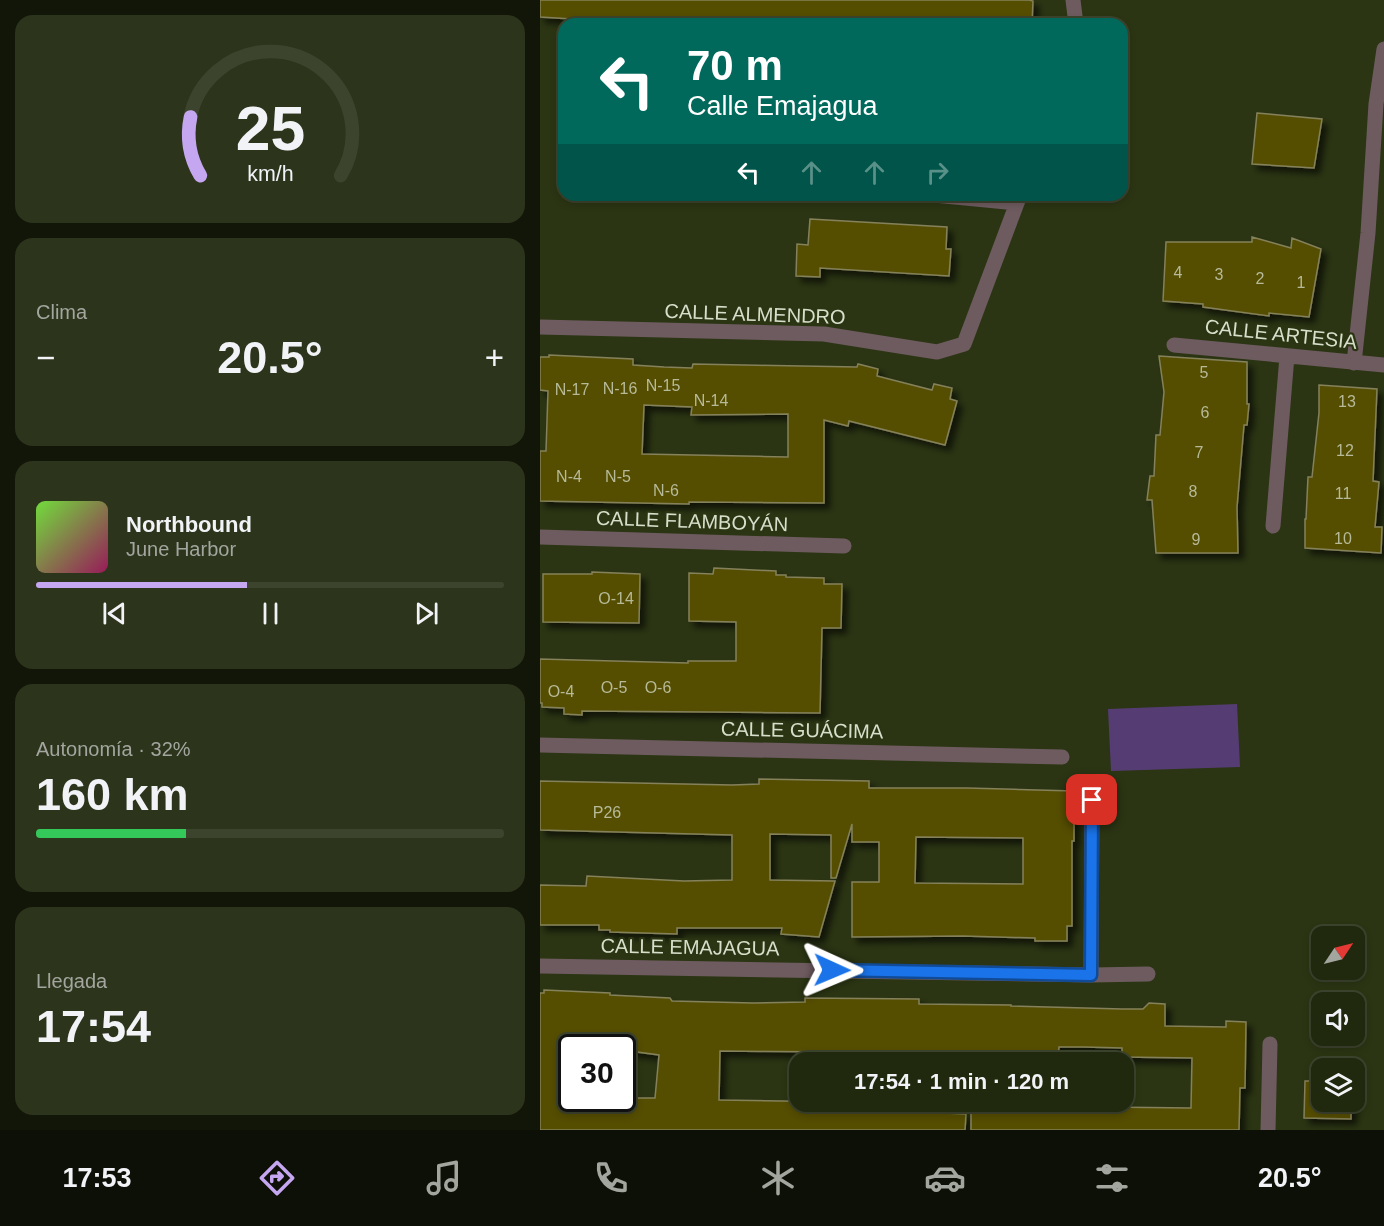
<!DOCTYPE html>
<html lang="es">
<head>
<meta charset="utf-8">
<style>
  body { margin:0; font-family:Arial,sans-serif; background:#2d341c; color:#f1f3f6; height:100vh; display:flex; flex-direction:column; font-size:22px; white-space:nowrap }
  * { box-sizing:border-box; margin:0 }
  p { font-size:20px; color:#a2a69e }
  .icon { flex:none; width:33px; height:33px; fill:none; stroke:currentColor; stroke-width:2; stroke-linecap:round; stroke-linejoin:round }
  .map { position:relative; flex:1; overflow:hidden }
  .panel { display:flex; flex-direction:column; gap:15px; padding:15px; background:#121608; width:540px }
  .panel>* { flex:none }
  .guide { position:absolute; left:18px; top:18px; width:570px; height:183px; border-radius:18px; box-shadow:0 3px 9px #0003,0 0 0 2px #3d442e; background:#00695c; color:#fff; overflow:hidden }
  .needle { width:39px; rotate:55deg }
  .buttons { position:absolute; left:771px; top:926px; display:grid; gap:12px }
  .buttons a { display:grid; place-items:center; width:54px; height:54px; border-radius:12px; background:#20280e; box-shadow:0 3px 9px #0003,0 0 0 2px #3d442e; font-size:30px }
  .speed { position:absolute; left:18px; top:1034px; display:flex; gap:12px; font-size:30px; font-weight:700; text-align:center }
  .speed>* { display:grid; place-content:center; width:78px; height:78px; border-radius:50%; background:#20280e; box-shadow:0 3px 9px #0003,0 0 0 2px #3d442e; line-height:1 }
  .speed .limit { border:3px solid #111; border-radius:9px; background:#fff; color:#111 }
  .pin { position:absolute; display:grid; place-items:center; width:51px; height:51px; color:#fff; margin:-26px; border-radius:12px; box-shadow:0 3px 9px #0006 }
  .me { position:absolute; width:66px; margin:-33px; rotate:91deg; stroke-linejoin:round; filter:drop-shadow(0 0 4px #0008) }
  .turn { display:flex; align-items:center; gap:21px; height:126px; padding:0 30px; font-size:27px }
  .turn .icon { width:78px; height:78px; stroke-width:2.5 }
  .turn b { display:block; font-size:42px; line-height:51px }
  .lanes { display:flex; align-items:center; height:57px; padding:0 30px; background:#0003; justify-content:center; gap:30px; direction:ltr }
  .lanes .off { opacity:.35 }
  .big { font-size:45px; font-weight:800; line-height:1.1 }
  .panel .tile { flex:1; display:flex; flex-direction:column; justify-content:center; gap:9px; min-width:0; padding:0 21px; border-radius:18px; background:#2d341c }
  .panel .dial { align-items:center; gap:0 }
  .dial svg { height:156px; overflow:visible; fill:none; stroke:#3d442e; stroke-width:7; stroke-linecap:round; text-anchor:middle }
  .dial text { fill:#f1f3f6; stroke:none }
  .song { display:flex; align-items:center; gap:18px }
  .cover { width:72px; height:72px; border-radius:9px; background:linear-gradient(135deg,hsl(100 70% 55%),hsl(330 70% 35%)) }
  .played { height:6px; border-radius:3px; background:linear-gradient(90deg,#c5a6f0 45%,#3d442e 45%) }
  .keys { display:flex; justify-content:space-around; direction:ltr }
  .heat { display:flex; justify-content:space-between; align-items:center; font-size:33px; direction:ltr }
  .charge { height:9px; border-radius:4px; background:linear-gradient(90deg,#34c759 32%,#3d442e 0) }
  .trip { position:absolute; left:249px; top:1052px; width:345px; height:60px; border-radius:18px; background:#20280e; box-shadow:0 3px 9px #0003,0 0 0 2px #3d442e; font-weight:800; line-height:60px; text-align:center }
  .dock { display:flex; height:96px; justify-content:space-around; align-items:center; background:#0d1006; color:#a2a69e }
  .dock .icon { width:42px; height:42px }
  .dock .active { color:#c5a6f0 }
  .dock b { font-size:27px; color:#f1f3f6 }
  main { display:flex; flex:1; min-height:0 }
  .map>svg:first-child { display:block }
  .green { fill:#553d73 }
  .building { fill:#554e03; stroke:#85815a; stroke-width:1.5; fill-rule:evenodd; filter:url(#shadow) }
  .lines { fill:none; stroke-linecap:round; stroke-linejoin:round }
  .street { stroke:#6e5b60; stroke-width:15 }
  .route-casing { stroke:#114b97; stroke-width:15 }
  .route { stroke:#1a73e8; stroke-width:10 }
  .labels { text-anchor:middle; stroke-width:4.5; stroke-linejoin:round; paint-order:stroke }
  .number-label { font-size:16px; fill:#b6ba98 }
  .street-label { font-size:20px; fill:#d7deca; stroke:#2b3513 }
</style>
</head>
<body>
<main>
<section class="panel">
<div class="tile dial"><svg viewBox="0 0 100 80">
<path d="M14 69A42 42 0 1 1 86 69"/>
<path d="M14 69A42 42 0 0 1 9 39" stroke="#c5a6f0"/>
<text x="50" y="56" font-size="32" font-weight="700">25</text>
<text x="50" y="72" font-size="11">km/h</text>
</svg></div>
<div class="tile"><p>Clima</p>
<div class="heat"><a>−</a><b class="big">20.5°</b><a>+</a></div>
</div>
<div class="tile">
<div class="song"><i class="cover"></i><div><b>Northbound</b><p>June Harbor</p></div></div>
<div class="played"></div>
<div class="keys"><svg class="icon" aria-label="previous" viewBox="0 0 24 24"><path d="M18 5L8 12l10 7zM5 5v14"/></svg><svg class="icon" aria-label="pause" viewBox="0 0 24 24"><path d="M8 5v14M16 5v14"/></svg><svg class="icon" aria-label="next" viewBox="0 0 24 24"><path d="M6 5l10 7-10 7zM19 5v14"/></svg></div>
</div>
<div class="tile"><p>Autonomía · 32%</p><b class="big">160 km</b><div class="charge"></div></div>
<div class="tile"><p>Llegada</p><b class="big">17:54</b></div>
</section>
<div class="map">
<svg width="844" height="1130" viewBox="0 0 844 1130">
  <defs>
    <filter id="shadow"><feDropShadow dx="5.5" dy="5.5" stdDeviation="3" flood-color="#0009"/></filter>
  </defs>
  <rect width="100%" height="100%" fill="#2b3513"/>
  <path class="green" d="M697,704L700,767L571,771L568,709Z"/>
  <path class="building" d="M0,0H489L493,1L492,24H114L0,17Z
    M717,113L782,119L774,168L712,164Z
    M270,219L407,227L406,249H411L409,276L280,268V277L256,276L257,244L268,245Z
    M712,237L751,248L752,238L781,249L769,317L729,313V316L663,307V304L623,301L626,242H712Z
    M9,355L93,359V365L124,367L152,368L153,364L317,367L318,364L338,369L337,376L392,390L394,384L412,388L410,399L417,401L405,445L309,421L308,426L284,420V503L149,502V504L0,501V451H6L8,391L0,390V357H9ZM104,405L152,407L151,415L248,414V457L102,454Z
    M619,356L707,362V404H709L707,425H704L697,507L698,553H616L612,500H607L610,476H614L616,435H620L624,392Z
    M779,385L837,389L833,481L839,482L835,527H842L841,553L765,548V519H766L768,477H772L779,413Z
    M174,568L236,571V575H246V577L284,578V584H302L301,628H282L280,713L42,711V715L24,714V708L2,707V703H0V659L148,663V661H196V622L149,621V573L173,574Z
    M52,572L100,574L99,623L3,622V574H52Z
    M219,779L329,781V788H427L534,791V841H532V926H527V941H495V938L423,936L312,937V882H339V842H312V824L296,878H291V835L230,834V880L295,881L279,937L241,934L242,928H137V934L70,932V930H59V925H0V885L46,886L47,876L144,881L192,880V835L0,830V781L192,785L219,784ZM376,837L483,838V884L375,883Z
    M4,990L70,993V995L130,998L132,1001L213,1003L265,1002V998L379,999V1004L471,1005V1006L582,1009H603L609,1003L625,1004V1026L686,1027V1021L706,1022L705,1088H700L699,1130H431V1101H524V1104L566,1107L651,1108L652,1058L582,1057V1048L544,1047H519L518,1057H471V1062H433V1053L180,1051L179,1100L384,1103L383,1112L426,1114L425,1130H0V993H4ZM32,1047H82V1050L119,1055L115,1098H32Z
    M785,1061H812V1068H785Z
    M782,1078V1101H811V1119L764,1118L765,1081H781Z"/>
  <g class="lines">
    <path class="street" d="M533,0L536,24
      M394,195L477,203
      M0,327L284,334L397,352L424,344L480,195
      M634,345L844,365
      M814,363L828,233L836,104L844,49
      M733,526L747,356
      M0,537L304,546
      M0,745L522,757
      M0,966L551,975L608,974
      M551,975L552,800
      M728,1130L730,1044"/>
  </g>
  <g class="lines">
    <g class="route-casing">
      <path id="route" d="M292,970L551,975L552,800"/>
    </g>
    <use href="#route" class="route"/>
  </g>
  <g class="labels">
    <g class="number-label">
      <text x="638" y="278">4</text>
      <text x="679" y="280">3</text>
      <text x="720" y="284">2</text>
      <text x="761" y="288">1</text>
      <text x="664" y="378">5</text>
      <text x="123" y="391">N-15</text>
      <text x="80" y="394">N-16</text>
      <text x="32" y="395">N-17</text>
      <text x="171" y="406">N-14</text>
      <text x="807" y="407">13</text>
      <text x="665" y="418">6</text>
      <text x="805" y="456">12</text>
      <text x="659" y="458">7</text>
      <text x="29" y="482">N-4</text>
      <text x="78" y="482">N-5</text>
      <text x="126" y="496">N-6</text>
      <text x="653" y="497">8</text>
      <text x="803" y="499">11</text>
      <text x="803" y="544">10</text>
      <text x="656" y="545">9</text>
      <text x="76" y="604">O-14</text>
      <text x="74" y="693">O-5</text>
      <text x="118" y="693">O-6</text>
      <text x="21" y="697">O-4</text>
      <text x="67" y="818">P26</text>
    </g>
    <g class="street-label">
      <text transform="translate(215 314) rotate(2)" y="7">CALLE ALMENDRO</text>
      <text transform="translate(741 334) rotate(6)" y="7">CALLE ARTESIA</text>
      <text transform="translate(152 521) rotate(2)" y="7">CALLE FLAMBOYÁN</text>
      <text transform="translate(262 730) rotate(1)" y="7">CALLE GUÁCIMA</text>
      <text transform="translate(150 947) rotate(1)" y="7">CALLE EMAJAGUA</text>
    </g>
  </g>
</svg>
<div class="buttons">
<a><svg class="needle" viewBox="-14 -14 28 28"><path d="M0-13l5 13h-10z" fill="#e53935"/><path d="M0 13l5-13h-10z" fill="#a2a69e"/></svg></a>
<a><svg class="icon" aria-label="sound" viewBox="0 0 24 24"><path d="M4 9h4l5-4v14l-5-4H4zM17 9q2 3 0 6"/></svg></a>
<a><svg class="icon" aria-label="layers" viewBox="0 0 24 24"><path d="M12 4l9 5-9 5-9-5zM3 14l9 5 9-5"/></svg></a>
</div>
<div class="speed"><div class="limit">30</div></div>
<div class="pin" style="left:552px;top:800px;background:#d93025"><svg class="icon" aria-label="arrive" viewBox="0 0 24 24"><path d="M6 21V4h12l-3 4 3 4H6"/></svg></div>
<svg class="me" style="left:292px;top:970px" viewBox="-20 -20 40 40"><path d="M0-17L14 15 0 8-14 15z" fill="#1a73e8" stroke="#fff" stroke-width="4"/></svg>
<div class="trip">17:54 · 1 min · 120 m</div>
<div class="guide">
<div class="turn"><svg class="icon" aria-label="left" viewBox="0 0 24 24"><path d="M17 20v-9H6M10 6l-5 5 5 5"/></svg><div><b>70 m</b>Calle Emajagua</div></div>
<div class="lanes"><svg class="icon" aria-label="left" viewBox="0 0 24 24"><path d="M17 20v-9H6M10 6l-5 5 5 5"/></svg><svg class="icon off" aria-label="ahead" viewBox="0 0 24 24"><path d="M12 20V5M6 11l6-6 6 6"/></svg><svg class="icon off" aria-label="ahead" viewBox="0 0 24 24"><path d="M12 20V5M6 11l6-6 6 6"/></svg><svg class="icon off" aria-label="right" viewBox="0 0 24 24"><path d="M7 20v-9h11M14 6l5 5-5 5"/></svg></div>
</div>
</div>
</main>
<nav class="dock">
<b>17:53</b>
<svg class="icon active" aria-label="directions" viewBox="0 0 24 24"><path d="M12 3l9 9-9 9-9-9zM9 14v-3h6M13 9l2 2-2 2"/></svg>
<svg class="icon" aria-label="music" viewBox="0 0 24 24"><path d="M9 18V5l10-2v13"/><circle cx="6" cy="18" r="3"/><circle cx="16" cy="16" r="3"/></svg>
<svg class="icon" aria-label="phone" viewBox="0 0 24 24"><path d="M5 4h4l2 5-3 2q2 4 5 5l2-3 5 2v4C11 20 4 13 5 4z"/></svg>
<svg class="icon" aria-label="climate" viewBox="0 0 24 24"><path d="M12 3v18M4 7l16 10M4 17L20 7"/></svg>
<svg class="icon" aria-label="car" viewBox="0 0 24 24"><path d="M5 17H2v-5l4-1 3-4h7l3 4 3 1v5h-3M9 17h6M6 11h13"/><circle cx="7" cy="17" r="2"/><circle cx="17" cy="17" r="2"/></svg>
<svg class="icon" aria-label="filters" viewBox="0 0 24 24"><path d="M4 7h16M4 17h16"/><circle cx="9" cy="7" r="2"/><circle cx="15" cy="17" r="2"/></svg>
<b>20.5°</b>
</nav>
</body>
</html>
